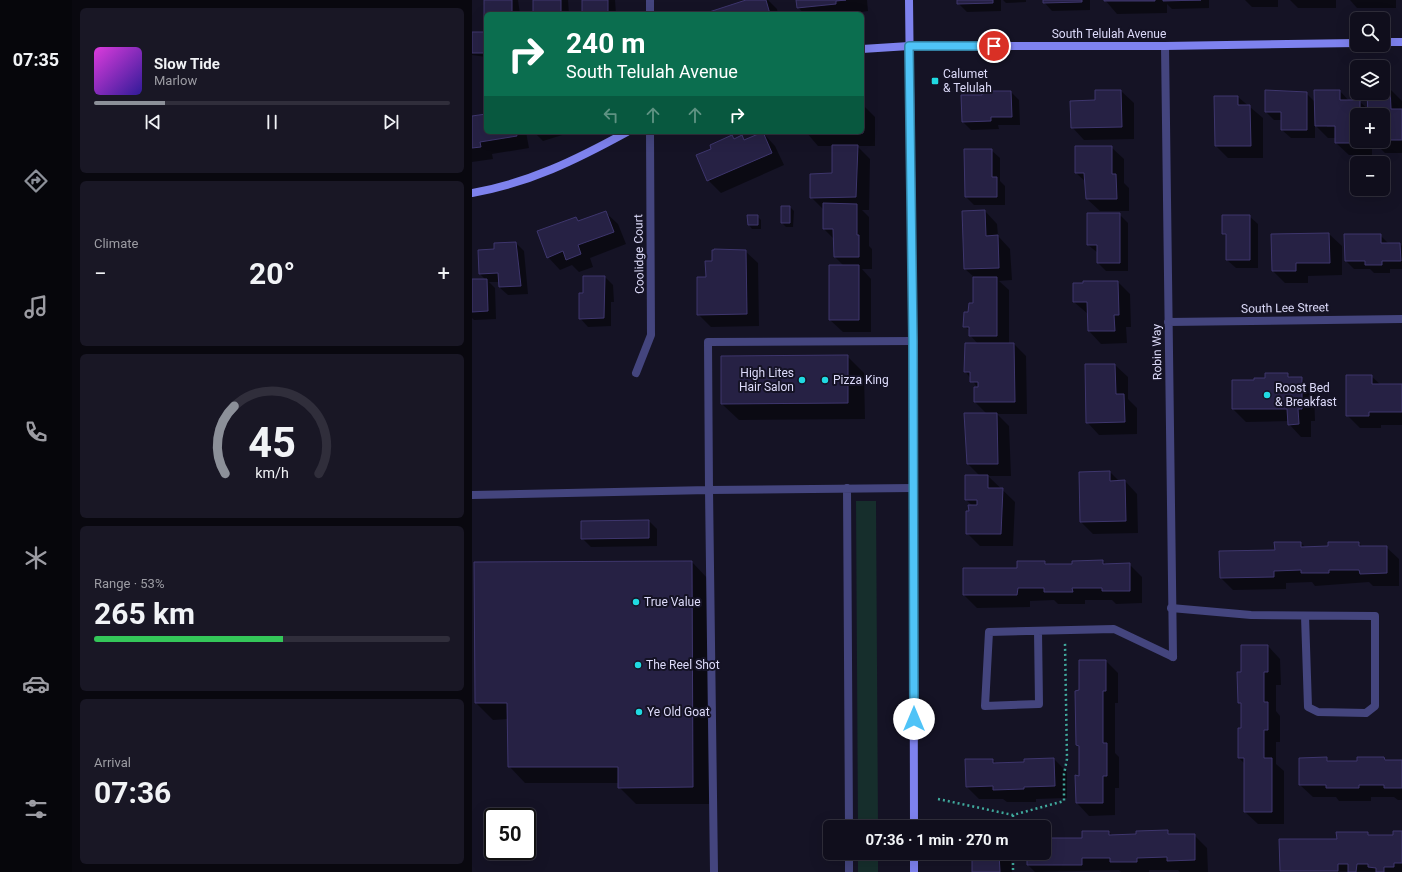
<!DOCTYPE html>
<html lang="en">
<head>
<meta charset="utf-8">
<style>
  body { margin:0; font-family:Roboto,sans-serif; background:#191725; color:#f1f3f6; height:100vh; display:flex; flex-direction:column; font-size:15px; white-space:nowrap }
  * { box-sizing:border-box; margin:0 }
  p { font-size:13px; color:#9c9ca3 }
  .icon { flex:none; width:22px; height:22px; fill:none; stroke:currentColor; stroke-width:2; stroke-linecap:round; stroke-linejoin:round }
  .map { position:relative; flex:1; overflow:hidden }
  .side { display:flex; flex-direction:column; gap:8px; padding:8px; background:#09080f; width:400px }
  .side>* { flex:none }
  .top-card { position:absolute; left:12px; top:12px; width:380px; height:122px; border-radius:6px; box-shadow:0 4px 16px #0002,0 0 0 1px #302e3b; background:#0b6e4f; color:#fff; overflow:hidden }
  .fabs { position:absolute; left:878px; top:12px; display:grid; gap:8px }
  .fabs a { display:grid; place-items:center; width:40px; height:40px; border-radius:6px; background:#100e1c; box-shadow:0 4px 16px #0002,0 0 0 1px #302e3b; font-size:20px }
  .speed { position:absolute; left:12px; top:808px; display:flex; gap:8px; font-size:20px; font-weight:700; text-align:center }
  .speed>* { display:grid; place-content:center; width:52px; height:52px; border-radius:50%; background:#100e1c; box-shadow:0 4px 16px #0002,0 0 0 1px #302e3b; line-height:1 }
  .speed .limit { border:2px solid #111; border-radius:6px; background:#fff; color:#111 }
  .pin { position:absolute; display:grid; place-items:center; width:34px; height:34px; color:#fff; margin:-17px; border:2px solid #fff; border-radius:50%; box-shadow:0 1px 4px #0007 }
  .me { position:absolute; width:44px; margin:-22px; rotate:0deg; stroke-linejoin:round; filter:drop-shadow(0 0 3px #0008) }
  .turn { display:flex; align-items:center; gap:14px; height:84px; padding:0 16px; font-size:18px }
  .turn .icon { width:52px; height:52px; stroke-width:2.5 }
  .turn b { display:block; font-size:28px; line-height:34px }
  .lanes { display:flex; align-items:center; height:38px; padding:0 16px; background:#0003; justify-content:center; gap:20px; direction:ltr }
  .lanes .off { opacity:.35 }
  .big { font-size:30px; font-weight:700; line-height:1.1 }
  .side .tile { flex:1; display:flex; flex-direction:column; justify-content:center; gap:6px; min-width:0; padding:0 14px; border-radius:6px; background:#191725 }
  .side .dial { align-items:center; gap:0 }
  .dial svg { height:104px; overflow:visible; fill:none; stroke:#302e3b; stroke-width:7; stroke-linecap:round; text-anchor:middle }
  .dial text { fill:#f1f3f6; stroke:none }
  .song { display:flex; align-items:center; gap:12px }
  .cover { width:48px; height:48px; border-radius:6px; background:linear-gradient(135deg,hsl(300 70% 55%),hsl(250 70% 35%)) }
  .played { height:4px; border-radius:2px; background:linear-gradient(90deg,#8c9099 20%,#302e3b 20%) }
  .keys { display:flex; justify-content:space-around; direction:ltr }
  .heat { display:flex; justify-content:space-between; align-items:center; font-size:22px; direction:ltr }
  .charge { height:6px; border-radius:3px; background:linear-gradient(90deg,#34c759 53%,#302e3b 0) }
  .trip { position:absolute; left:351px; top:820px; width:228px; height:40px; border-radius:6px; background:#100e1c; box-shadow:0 4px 16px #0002,0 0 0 1px #302e3b; font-weight:700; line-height:40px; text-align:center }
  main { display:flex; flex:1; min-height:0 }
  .tab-bar { display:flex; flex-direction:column; width:72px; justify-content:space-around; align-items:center; background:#06060b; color:#9c9ca3 }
  .tab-bar .icon { width:28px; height:28px }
  .tab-bar .active { color:#8c9099 }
  .tab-bar b { font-size:18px; color:#f1f3f6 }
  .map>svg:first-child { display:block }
  .green { fill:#162e2c }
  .shadow { fill:#0007; fill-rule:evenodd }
  .building { fill:#262144; stroke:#3e366d }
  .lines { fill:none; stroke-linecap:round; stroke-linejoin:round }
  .path { stroke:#40aa9d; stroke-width:2.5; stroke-dasharray:2 3; stroke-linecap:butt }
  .lane { stroke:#44457e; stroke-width:8 }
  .street { stroke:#44457e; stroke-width:8 }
  .secondary { stroke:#7e82ee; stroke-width:8 }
  .route-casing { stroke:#337fa1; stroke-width:10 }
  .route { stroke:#4fc3f7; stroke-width:7 }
  .poi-dot { fill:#20dae2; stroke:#151325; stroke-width:1.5 }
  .labels { text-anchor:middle; stroke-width:4; stroke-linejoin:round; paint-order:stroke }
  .street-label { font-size:12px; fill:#dddbfa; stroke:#151325 }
  .poi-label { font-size:12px; fill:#dddbfa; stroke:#151325; text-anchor:start }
</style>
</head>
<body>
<main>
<nav class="tab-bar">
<b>07:35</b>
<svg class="icon active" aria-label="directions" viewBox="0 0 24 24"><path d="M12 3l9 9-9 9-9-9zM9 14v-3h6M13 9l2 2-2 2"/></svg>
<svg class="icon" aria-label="music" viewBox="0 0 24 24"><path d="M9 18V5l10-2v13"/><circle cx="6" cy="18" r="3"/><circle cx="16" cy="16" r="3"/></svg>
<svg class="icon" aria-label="phone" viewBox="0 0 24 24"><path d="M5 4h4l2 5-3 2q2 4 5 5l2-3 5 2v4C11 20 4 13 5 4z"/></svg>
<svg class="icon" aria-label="climate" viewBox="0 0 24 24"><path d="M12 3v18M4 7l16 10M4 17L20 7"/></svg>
<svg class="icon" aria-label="car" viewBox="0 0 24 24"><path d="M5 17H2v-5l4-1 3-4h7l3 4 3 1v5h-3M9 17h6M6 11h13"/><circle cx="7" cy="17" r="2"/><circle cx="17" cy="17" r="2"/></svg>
<svg class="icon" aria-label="filters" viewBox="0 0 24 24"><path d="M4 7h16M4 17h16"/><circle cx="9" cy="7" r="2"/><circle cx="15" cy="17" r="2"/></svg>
</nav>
<section class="side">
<div class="tile">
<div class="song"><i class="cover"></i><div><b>Slow Tide</b><p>Marlow</p></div></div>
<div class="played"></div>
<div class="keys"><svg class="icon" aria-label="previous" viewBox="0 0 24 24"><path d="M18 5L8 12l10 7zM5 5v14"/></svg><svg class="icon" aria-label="pause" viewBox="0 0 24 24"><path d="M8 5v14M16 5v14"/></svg><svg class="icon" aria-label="next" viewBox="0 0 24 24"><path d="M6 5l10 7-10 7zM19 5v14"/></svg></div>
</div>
<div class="tile"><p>Climate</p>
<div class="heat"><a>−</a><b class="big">20°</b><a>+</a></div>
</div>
<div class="tile dial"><svg viewBox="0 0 100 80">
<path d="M14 69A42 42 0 1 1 86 69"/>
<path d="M14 69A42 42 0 0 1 21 17" stroke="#8c9099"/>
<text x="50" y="56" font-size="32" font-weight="700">45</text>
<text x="50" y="72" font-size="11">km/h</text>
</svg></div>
<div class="tile"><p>Range · 53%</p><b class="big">265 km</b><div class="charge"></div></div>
<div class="tile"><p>Arrival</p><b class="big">07:36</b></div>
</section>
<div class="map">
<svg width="930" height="872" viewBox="0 0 930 872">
  <rect width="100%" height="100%" fill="#151325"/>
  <path class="green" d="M384,501H404L406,827H386Z
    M386,853H406V872H386Z"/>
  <path class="shadow" d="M13,0H46L48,14H14V20Z
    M62,0H96L97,14H62Z
    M111,0H143L144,14H111Z
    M280,0H296L305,9L306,14H234Z
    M325,0H395L396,11L376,14H332L326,7Z
    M486,0H529V11L495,12L486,3Z
    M531,0H554V2L534,3Z
    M572,0H618V10L580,11L572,2Z
    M633,0H737V8L700,9L695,4V13L645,14Z
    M773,0H806V7H780Z
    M818,0H864V8H826Z
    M878,0H924V8H885Z
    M0,33H14V57L0,55Z
    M911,89H918L930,101V153H913L901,141H911V115H885V141H900V155H877L864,143V138H856L843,125V138H819L810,130V120H802L794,112L834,93L843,102L868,91L877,101H887L897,110L896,93H911ZM855,125H868V127H855Z
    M624,91H649L662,103V139L612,140L600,127L624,101Z
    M539,92L547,100L548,125H526L527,129L499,130L491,122L511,96Z
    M766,97L791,118V158H756L744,146Z
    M390,104L403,117V146H385L398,159L397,210H390L397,217V246L400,249V269H390L399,279V332H371L358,320L372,266L363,257L362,239L352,229V210L339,197L361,174V146H346L334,132H390Z
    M14,115V132H54L57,148L20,154L21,159L0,162V117Z
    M62,132H100L71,141Z
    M291,133L303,146L312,165L249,193L236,180L240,149L260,136L263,139L269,137L274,141Z
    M639,147L652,159V183L657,188V211H628L615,199L614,182L604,173Z
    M519,150L528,158V181L533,186V205H502L494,197Z
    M318,207L322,211L321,227H314L310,223Z
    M513,211L525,224L526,236L538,249L540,280L527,281L537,290V344H542L554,356L555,414H525L537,426L539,476H516L543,502L541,546H508L495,533L498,512L501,506L494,500L508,476L496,464L493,414H515L503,402L506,388L493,371L506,344L498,335V331L492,326L502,304V277L493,269Z
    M133,212L146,224L154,244L118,258L121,267L107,272L100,265L88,270L76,257L104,218L107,222Z
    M647,214L656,223V271H634L626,263V253L616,245Z
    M285,216L289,220V229H280L277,225Z
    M777,216L786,224V268H764L755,260V237L751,233Z
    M857,234L870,246V275L836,276V283H813L801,271L800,235Z
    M908,235L917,244H928L930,246V269H918V273H902L898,269H882L874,261Z
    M44,243L52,251L56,294L36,295L27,287V282H17L23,288L24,319L2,320L0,318V280H14L8,274L24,250Z
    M273,251L286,263L287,326L239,327L226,314L235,278L241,262Z
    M133,277L141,285L142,302H139V326L116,327L108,318L112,294Z
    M646,282L658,294L659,327H654L655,343L629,344L617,331L616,314L602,302Z
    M375,356L392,373L393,419L267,420L250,404Z
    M643,365L656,377V399L665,408V434L627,435L615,422Z
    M815,374L820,378H829L842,391L843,421H839V437H829L817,424L816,421L774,422L761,409L783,381Z
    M899,376L909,385H930V425H909V428H888L875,415Z
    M638,472L647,481H653L665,494L666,533L621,534L609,522Z
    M177,521L185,529V546L119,547L110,538Z
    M829,543L834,548L857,547L887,543L891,547H914L927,559V586H901L897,582L843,586L840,582L814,583V589L761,590L749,578L804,551Z
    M631,561L634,564H657L670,577V603L644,604L640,600H613V604H586L582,600L558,601V607L505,608L492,595L546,569L573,562L576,565H601Z
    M220,562L236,579L237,804H164L147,787V783H53L37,766L36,719L21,720L4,703Z
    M796,646L808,659L809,685H804V711L808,716V742H804V764L812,771V824H786L773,812V764L767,758L770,729V706L767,702L770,673Z
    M634,661L646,673V703H643V753L647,757V788H643V815L617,816L605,803L608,777V748L605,745L608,691Z
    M854,758L858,762H886L912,758L916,761H930V800H926L922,797H899V801H867L864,797H841L828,785Z
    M582,759L595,772V798L564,799V802H535L531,799H507L495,787L521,760L525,764L553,763Z
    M695,831L699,835H722L735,848L736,872H708L706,870H677V872H649L647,870L563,872L556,865V853H572V839H611L637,832L641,836Z
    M930,832V872L809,871L808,840H866L895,833L898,836H922Z
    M501,853H534L539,859L540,872H501Z"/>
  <path class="building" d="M12,0H40V14H14V19H12Z
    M61,0H89V14H61Z
    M110,0H136V14H110Z
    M274,0H294L298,14H231Z
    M324,0H374L364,1V4L325,8Z
    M485,0H521V3L485,4Z
    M571,0H610V2L571,3Z
    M632,0H683V1H632Z
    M691,0H729L691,1Z
    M0,32H14V53H0Z
    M911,88H918L919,109H930V140H911V115H896L895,93H911Z
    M623,90H649L650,127L599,128L598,101L623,100Z
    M793,90L835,92V130H809V112H793Z
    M842,90H868V100H888V115H885V141H888V143H863V126H843Z
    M510,91H539L540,117H519V121L490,122L489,95H510Z
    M742,96H766V105H778L779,146H743Z
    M391,103V133L333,134V132H390Z
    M14,114V132H44L45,136L8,142L9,147L0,148V116Z
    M291,132L300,153L235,181L224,155L239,149L238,145L260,135L262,139L270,135L272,140Z
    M360,145H386L384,197L338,198V174L360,173Z
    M603,146H640V174H644L645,199H614L612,173H603Z
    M492,149H520V177H525V197H493Z
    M351,203L385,204V235H387V257H362L361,229H351Z
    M309,206H318V223H309Z
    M513,210L514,236L526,235L527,268L492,269L490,211Z
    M134,211L142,232L106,245L109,254L94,260L91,251L75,258L65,231L104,217L106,221Z
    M615,213H648V263H625V245H615Z
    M275,215H286V225H276Z
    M750,215H778V260H754V234H750Z
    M857,233L858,263H824V271H800L799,234Z
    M872,234H909V243H928L929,261H910V265H893V261H873Z
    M44,242L49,286L27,287L26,273L7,274L6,250L22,249V243Z
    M242,249L274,250L275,314L225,315V277H234L233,261H240V250H242Z
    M357,265H387V320H357Z
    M111,276H133L132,318L107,319V293H111Z
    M501,277H525V336H497V327H491L492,312H496L497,303H501Z
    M0,279H15L16,311L0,312Z
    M611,281H646L647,315H642L643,331H616L615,302H601V283H611Z
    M493,343H542L543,402H502V387H506V382H498V372H492Z
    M376,355V403L249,404V356Z
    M613,364H643L644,394H652L653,422L614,423Z
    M793,373H816V377H830V409H826L827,424L816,425L815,409H760V380H782V378H793Z
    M874,375H900V384H930V412H897V416H874Z
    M492,413H525L526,464H495Z
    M638,471V481L653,480L654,521L608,522L607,472Z
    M493,475H516V488H531L529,534H494V511H497L496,505H505V500H493Z
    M177,520V538L109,539V521Z
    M802,542H829V547L856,546V542H887V546H915V573L888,574L887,570H857V573H829V570L802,571V577L748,578L747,551L803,550Z
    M631,560V564L658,563V591H630V588H600L601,592H572V588H546L545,595H491V568H545V561H573V564H600V561Z
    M220,561L221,787L146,788V767H36L35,703H3L2,562Z
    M769,645H796V672H792V702H796V730H792V758H800V812H772V758H766V728H769V703H766L765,672H769Z
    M607,660H634V691H631V743H635V776H631V803H604L603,775L607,776V746L604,745L603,691L607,690Z
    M855,757V761H885V757H912L913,760H930V788H912V785H887V788H854V785H827V758Z
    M582,758L583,786L552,787V789L521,790V786L494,787L493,759H521V763L552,762V759Z
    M696,830V834H723V860L695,861V857L665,858V862H638V858H610V865H555V853H572V838H610V831H637V835L664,834V831Z
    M921,831H930V863H922V867H912V872H904V868L896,867V864H885L884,872H876V864H866V871H808L807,839H865L864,832H896V835H921Z
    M500,853H527L528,872H500Z"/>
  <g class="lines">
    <path class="path" d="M466,799L541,815L592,801V774L595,759L593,643
      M541,815V827
      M541,853V872"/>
    <path class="lane" d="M441,341L236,342L237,490L441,488
      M375,488L377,827
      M0,495L237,490L242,872
      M699,608L779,615L903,616V706L894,713L846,712L836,707L833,616
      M566,631L567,704L513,706L517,632L642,629L701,657
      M377,853V872"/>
    <path class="street" d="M178,0V14
      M693,46L701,657
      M696,322L930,319
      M164,373L179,335L178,132"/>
    <path class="secondary" d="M437,0L441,341L442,827
      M911,42H930
      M390,49L437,46H693L885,43
      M0,193C57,183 104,160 155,132
      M442,853V872"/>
  </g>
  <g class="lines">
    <g class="route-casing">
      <path id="route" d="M442,719L441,341L437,46H522"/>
    </g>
    <use href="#route" class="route"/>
  </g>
  <g class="poi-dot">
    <rect x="459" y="77" width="8" height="8" rx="2"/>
    <circle cx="330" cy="380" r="4"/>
    <circle cx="353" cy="380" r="4"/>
    <circle cx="795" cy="395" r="4"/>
    <circle cx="164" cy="602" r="4"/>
    <circle cx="166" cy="665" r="4"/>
    <circle cx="167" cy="712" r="4"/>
  </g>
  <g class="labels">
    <g class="street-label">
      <text x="637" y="38">South Telulah Avenue</text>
      <text transform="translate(167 254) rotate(-91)" y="4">Coolidge Court</text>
      <text transform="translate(813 308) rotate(-1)" y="4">South Lee Street</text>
      <text transform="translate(685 352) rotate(-91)" y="4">Robin Way</text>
    </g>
    <g class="poi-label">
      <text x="471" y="78">Calumet<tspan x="471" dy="14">&amp; Telulah</tspan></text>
      <text x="322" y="377" text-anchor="end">High Lites<tspan x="322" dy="14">Hair Salon</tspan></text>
      <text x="361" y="384">Pizza King</text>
      <text x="803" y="392">Roost Bed<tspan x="803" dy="14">&amp; Breakfast</tspan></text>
      <text x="172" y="606">True Value</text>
      <text x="174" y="669">The Reel Shot</text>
      <text x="175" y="716">Ye Old Goat</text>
    </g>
  </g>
</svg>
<div class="fabs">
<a><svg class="icon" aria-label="search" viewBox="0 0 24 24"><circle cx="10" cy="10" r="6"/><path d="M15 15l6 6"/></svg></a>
<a><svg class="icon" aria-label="layers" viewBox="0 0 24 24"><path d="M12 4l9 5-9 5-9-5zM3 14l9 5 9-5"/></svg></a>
<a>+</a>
<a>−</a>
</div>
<div class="speed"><div class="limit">50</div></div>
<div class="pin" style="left:522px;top:46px;background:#d93025"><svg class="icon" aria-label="arrive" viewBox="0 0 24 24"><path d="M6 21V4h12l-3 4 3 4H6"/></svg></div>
<svg class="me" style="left:442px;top:719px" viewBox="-20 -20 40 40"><circle r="19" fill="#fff"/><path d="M0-13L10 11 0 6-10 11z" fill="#4fc3f7"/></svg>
<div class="trip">07:36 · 1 min · 270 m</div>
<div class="top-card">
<div class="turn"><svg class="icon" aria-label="right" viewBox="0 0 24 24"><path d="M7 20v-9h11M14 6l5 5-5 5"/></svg><div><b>240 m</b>South Telulah Avenue</div></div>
<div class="lanes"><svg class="icon off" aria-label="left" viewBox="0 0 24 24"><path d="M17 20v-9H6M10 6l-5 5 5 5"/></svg><svg class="icon off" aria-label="ahead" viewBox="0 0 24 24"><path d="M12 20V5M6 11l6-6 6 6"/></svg><svg class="icon off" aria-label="ahead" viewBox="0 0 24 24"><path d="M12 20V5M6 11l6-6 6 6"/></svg><svg class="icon" aria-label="right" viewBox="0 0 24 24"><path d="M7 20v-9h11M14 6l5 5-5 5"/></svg></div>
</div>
</div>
</main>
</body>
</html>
